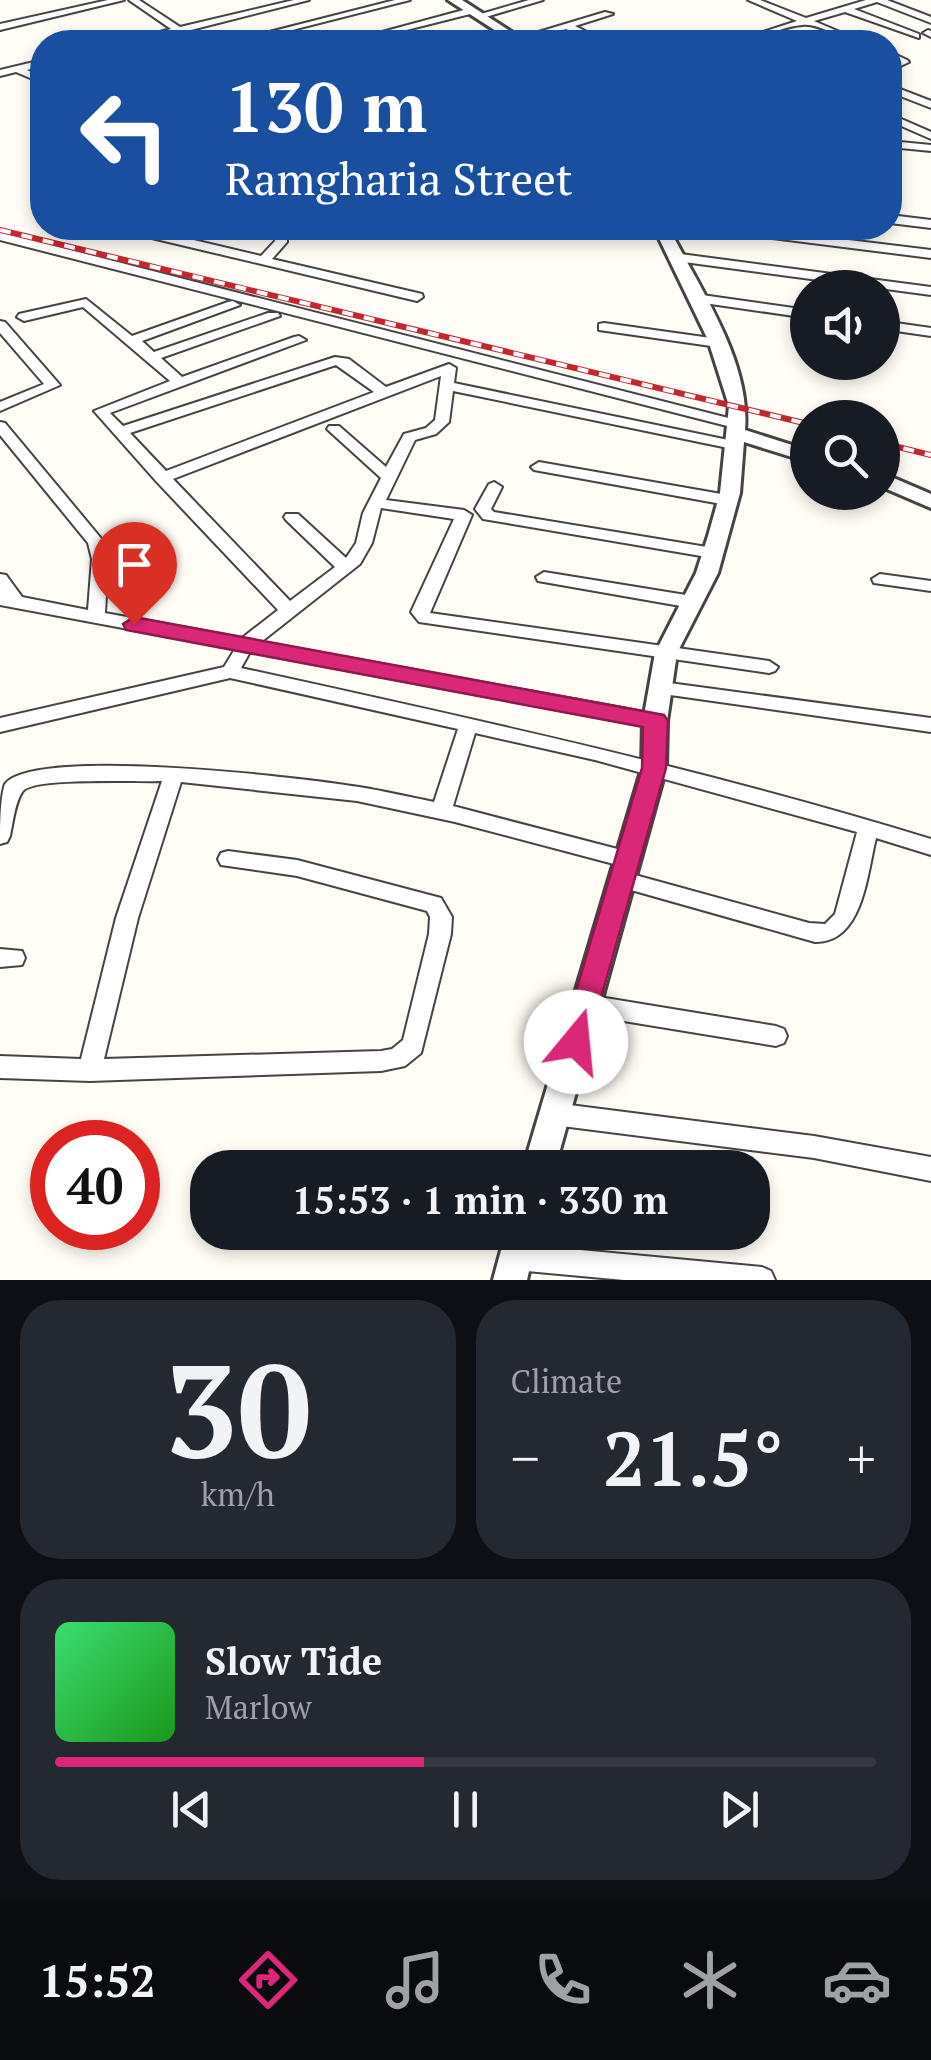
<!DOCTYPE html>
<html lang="en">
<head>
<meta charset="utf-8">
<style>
  body { margin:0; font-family:"PT Serif",serif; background:#242831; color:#f1f3f6; height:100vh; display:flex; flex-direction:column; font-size:38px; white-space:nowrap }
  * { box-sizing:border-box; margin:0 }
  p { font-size:32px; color:#9ea1a6 }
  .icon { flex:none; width:55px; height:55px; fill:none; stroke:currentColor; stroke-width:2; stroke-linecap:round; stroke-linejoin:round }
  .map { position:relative; height:1280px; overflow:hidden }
  .side { display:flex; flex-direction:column; gap:20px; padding:20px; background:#0d0f14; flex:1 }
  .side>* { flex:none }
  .hud { position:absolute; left:30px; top:30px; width:872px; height:210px; border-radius:40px; box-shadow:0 5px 15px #0003; background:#1a4fa0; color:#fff; overflow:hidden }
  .tools { position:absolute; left:790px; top:270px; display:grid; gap:20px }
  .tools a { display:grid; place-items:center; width:110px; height:110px; border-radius:50%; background:#171b24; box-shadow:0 5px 15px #0003; font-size:50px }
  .speed { position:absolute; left:30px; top:1120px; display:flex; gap:20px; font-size:50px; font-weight:700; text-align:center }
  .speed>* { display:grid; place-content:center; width:130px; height:130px; border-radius:50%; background:#171b24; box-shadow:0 5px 15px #0003; line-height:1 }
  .speed .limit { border:15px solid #d22; background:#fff; color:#111 }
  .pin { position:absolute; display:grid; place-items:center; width:85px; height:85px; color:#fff; margin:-102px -42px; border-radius:50% 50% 50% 0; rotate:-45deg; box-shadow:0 0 10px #0007 }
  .pin .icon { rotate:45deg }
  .me { position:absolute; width:110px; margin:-55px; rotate:17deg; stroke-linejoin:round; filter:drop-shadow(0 0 8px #0008) }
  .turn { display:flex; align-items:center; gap:35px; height:210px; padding:0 30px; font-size:45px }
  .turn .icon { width:130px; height:130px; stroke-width:2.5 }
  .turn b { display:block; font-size:70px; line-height:85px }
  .big { font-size:75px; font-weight:700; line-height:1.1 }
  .side .widget { flex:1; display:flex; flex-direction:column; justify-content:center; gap:15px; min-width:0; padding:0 35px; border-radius:40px; background:#242831 }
  .side .dial { align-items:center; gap:0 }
  .dial b { font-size:130px; line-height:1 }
  .song { display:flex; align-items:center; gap:30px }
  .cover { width:120px; height:120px; border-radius:15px; background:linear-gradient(135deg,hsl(140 70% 55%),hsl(120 70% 35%)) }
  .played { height:10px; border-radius:5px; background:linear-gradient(90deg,#db2777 45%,#363941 45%) }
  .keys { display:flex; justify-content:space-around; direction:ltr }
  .heat { display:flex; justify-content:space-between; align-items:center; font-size:55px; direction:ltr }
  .side .tiles { flex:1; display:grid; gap:20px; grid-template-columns:1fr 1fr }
  .widget:last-child { grid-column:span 2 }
  .trip { position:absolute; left:190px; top:1150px; width:580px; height:100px; border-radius:40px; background:#171b24; box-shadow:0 5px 15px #0003; font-weight:700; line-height:100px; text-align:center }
  .dock { display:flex; height:160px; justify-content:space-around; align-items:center; background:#090b0e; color:#9ea1a6 }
  .dock .icon { width:70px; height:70px }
  .dock .current { color:#db2777 }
  .dock b { font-size:45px; color:#f1f3f6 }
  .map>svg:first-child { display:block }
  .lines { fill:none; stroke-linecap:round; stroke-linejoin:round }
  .minor-casing { stroke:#444; stroke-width:4 }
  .tertiary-casing { stroke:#444; stroke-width:6 }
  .minor { fill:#fff; fill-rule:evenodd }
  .tertiary { fill:#fff; fill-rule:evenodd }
  .rail-casing { stroke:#c4262e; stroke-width:6 }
  .rail { stroke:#fff; stroke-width:4; stroke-dasharray:11; stroke-linecap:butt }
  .route { fill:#db2777; stroke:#8e194d; stroke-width:2.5 }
</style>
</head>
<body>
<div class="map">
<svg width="931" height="1280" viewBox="0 0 931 1280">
  <rect width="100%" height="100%" fill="#fffdf5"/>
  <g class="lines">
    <g class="minor-casing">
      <path id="minor" d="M108,0H124L0,30V24Z
        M129,0H139L180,27L294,0H309L187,31L202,42H192L178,33L137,42H123L171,29Z
        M395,0H410L245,42H230Z
        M529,0H543L479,19L474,16Z
        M748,0H760L806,18L866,0H887L931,17V23L877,2L854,9L919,34V38L845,12L814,21L863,42C842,42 822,23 802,25C778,27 757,42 732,42L797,21Z
        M471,8L474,9V13L359,42H345Z
        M605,12L613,14L575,26L607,42H596L566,29L518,42L512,40Z
        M928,30L931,31V37L923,33Z
        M890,52L907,60L909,62L890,71V64L896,62L890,59Z
        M42,60V66L27,70L42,77V83L16,72L0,76V70Z
        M890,85L931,101V108L890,92Z
        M890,114L931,132V139L890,121Z
        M890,141L931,145V151L890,147Z
        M890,215L931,220V228L890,223Z
        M143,228L261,256L275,241V228H287V242L272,259L422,294L423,297L417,301L139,235V229Z
        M719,228H750L931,250V258L725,232Z
        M0,232L740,421L742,424L735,428L0,240Z
        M673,253L931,287V295L669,260V254Z
        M695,294L808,310V318L690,301V295Z
        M86,299L132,336L228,302L233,301L240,305L142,341L154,352L268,313H278L280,316L161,358L182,377L294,337L299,336L306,340L110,413L123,426L335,357L349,359L386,387L449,364L456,368L454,383L738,442V448L733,449L453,391L449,422L436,434L415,440L386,500L464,510L472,515L430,613L769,661L778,667L775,671L769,673L419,622L411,612L454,519L381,508L372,543L360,564L261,642L655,714L662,716L664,721L662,726L655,728L250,652L241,668C473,719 704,769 931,839V855L876,838C867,874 863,943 815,942L624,888L617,886L614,880L617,874L624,872L809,923L825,924L835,914L857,832L595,760L475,733L453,806L629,852L636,854L639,860L636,866L629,868L455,822L357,801L181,782L138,918L104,1059L381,1051L392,1049L403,1040L429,934L430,917L427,911L297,876L221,865L218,859L221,853L228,851L297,860L441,898L452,917L451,934L421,1053L405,1066L381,1071L90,1081L0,1078V1056L81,1059L116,918L162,781C140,782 33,777 23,791C15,801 13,823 10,836L7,842L0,844C0,827 0,798 5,784C34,746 306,778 359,787C384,791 409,797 434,802L458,729L230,678L0,732V718L224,667L235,649L0,605V574L6,575L22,597L88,610L92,559L88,543L0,435V422L5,423L104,542L108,559L105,613L242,638L278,610L156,481L94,411L170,381L83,307L24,321L17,317L19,314ZM336,365L374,392L166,471L130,433ZM441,376L435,420L426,428L404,434L386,467L339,426H329L327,429L381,478L363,513L356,543L346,558L298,514H286L284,517L286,520L335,567L290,601L173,479Z
        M0,321L5,322L60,385L0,411V402L44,384L0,333Z
        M882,321L931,328V336L882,329Z
        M604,323L718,339L725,343L718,347L599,330V324Z
        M539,462L727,495L735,500L727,505L534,470L531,467Z
        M494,482L502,487L491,509L494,512L713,548L721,553L713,558L483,519L475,509L489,484Z
        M544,572L692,596L700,602L692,608L538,581L536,577Z
        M880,574L931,581V591L874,583L872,579Z
        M662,682L931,718V732L656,693L653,688L656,683Z
        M0,949L22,951L25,958L22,965L0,967Z
        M587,995L776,1026L784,1029L787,1036L784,1043L776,1046L587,1015L579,1012L576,1005L579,998Z
        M554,1103L814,1136L931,1157V1181L814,1158L554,1125L546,1122L542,1114L546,1106Z
        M516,1244L762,1267L771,1271L775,1280H624L516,1270L507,1266L503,1257L507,1248Z"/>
    </g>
    <g class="tertiary-casing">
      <path id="tertiary" d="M448,0H462L527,42H513Z
        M654,228H669C699,288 751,361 745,430L808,450V462L744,442L740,493L718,573L677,653L667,721L666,768L555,1168H523L642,768L643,721L655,653L696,573L708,536L720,493L729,406L708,340Z
        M882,473L931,494V508L882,487Z
        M506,1232H538L527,1280H493Z"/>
    </g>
    <use href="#minor" class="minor"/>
    <use href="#tertiary" class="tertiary"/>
    <g class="rail-casing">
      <path id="rail" d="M0,230L808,424
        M882,443L931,455"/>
    </g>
    <use href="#rail" class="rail"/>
  </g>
  <path class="route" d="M134,617L664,715L668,721L666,768L586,1051L576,1055L565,1051L561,1042L642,768L643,727L126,630L123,624Z"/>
</svg>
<div class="tools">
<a><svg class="icon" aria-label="sound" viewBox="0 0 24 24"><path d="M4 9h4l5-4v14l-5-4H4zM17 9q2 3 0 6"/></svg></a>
<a><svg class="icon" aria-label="search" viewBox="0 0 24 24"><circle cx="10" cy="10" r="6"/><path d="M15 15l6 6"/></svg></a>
</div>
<div class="speed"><div class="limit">40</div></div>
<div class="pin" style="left:134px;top:624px;background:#d93025"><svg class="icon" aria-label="arrive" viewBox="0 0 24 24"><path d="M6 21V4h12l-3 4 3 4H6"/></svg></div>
<svg class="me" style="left:576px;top:1042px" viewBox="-20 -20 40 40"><circle r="19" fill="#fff"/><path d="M0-13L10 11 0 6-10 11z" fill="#db2777"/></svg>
<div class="trip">15:53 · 1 min · 330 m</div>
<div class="hud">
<div class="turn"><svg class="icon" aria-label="left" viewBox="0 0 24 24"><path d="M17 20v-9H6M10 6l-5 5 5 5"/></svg><div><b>130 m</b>Ramgharia Street</div></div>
</div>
</div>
<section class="side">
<div class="tiles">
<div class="widget dial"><b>30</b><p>km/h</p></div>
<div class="widget"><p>Climate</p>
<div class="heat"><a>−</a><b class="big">21.5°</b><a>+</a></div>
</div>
<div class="widget">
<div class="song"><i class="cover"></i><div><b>Slow Tide</b><p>Marlow</p></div></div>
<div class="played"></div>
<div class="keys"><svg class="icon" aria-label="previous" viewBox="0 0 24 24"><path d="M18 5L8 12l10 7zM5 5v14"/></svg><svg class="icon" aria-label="pause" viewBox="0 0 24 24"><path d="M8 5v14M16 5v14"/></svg><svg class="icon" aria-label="next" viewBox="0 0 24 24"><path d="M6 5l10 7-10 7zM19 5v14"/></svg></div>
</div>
</div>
</section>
<nav class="dock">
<b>15:52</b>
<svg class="icon current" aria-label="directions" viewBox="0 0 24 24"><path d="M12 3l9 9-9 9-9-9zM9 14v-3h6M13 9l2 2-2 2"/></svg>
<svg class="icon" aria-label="music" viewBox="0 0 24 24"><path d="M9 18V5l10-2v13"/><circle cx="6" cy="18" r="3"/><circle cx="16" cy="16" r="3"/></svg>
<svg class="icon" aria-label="phone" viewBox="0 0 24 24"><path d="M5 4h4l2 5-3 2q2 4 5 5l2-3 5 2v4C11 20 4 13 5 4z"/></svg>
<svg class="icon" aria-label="climate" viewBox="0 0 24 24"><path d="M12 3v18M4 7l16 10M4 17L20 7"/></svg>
<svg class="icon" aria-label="car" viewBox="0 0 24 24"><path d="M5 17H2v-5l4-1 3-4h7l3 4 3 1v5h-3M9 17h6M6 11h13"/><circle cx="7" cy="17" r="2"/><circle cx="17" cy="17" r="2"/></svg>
</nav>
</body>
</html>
